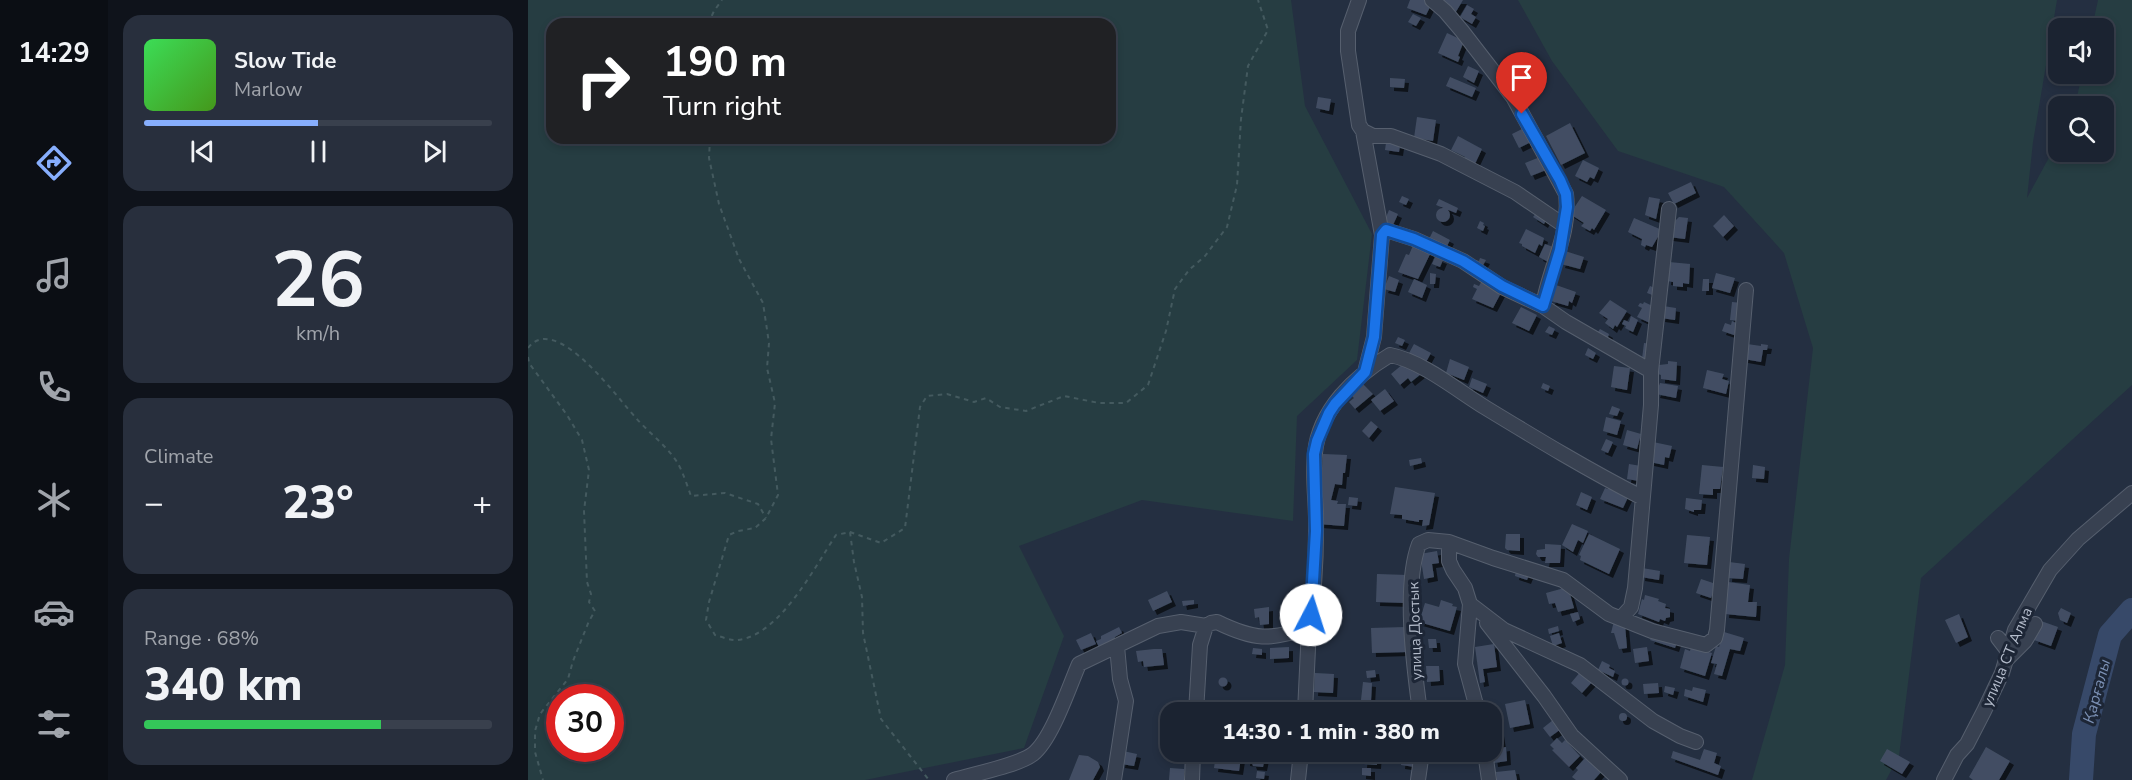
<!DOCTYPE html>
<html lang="en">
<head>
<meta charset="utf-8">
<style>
  body { margin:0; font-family:"Nunito Sans",sans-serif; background:#282f3d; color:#f1f3f6; height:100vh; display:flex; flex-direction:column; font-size:22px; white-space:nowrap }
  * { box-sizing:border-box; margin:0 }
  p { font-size:20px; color:#a0a4ab }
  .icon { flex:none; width:33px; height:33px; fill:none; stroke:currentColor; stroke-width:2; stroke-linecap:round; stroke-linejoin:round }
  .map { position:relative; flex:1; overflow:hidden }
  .side { display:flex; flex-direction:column; gap:15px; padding:15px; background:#0f131b; width:420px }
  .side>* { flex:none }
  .guide { position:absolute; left:18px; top:18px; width:570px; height:126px; border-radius:18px; box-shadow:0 3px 9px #0003,0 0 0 2px #39404d; background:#202124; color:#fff; overflow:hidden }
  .buttons { position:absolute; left:1520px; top:18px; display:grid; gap:12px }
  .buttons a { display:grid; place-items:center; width:66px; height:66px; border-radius:12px; background:#1b2331; box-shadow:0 3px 9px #0003,0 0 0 2px #39404d; font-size:30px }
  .speed { position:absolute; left:18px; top:684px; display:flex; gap:12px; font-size:30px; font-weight:700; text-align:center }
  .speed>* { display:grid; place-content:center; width:78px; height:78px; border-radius:50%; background:#1b2331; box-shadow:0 3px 9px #0003,0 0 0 2px #39404d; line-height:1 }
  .speed .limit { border:9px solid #d22; background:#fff; color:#111 }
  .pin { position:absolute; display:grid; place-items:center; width:51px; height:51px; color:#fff; margin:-62px -26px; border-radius:50% 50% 50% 0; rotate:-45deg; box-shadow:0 0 6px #0007 }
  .pin .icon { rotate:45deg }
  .me { position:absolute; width:66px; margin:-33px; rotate:5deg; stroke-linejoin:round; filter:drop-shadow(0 0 4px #0008) }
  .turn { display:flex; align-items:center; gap:21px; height:126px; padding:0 18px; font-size:27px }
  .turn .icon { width:78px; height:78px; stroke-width:2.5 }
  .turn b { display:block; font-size:42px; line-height:51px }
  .big { font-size:45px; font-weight:800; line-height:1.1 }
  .side .widget { flex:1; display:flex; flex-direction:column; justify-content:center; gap:9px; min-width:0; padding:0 21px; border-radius:18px; background:#282f3d }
  .side .dial { align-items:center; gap:0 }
  .dial b { font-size:78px; line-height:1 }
  .song { display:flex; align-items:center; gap:18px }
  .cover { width:72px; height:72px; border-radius:9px; background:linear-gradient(135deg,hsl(130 70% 55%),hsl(100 70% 35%)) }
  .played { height:6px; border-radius:3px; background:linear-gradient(90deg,#87aefd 50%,#39404d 50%) }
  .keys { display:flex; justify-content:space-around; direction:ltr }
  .heat { display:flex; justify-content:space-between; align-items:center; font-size:33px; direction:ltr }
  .charge { height:9px; border-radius:4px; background:linear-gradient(90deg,#34c759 68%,#39404d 0) }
  .trip { position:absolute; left:632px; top:702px; width:342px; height:60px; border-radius:18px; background:#1b2331; box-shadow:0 3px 9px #0003,0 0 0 2px #39404d; font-weight:800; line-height:60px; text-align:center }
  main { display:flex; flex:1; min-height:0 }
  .dock { display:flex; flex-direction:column; width:108px; justify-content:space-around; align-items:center; background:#0b0e14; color:#a0a4ab }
  .dock .icon { width:42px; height:42px }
  .dock .current { color:#87aefd }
  .dock b { font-size:27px; color:#f1f3f6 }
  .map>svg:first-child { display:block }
  .green { fill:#263d42; fill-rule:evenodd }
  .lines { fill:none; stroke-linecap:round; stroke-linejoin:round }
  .river { stroke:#374969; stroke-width:24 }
  .building { fill:#424e63; filter:url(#shadow) }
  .street-casing { stroke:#565f6e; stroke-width:16 }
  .path { stroke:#445a5f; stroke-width:2; stroke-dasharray:4.5 4.5; stroke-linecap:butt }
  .street { stroke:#384151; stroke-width:14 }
  .route-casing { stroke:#114b97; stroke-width:15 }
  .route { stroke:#1a73e8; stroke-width:10 }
  .labels { text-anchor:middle; stroke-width:6; stroke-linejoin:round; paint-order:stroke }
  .street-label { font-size:15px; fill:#b4bccb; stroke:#1d2636 }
  .water-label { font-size:16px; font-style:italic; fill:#7b90b4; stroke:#1d2636 }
</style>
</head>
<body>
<main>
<nav class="dock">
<b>14:29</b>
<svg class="icon current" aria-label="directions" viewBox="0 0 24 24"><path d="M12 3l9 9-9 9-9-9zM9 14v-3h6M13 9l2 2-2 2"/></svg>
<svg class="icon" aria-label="music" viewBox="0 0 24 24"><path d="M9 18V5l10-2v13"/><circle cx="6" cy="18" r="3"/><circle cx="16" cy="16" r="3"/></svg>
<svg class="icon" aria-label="phone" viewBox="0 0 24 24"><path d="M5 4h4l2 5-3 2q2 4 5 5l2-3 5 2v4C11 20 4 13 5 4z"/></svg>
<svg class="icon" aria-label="climate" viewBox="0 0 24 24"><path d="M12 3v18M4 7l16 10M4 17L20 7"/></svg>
<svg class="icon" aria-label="car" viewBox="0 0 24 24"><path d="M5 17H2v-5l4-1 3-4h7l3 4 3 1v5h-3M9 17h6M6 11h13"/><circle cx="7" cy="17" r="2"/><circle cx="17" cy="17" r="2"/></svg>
<svg class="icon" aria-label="filters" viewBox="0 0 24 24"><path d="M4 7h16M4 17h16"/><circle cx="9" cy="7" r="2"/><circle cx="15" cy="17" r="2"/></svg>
</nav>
<section class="side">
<div class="widget">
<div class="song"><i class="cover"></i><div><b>Slow Tide</b><p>Marlow</p></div></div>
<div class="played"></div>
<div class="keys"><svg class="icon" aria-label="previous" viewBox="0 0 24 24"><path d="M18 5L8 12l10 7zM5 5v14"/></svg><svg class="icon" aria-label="pause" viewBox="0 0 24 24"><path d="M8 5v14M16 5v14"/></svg><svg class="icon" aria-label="next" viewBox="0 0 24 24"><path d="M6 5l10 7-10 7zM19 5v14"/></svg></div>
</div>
<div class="widget dial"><b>26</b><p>km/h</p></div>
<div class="widget"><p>Climate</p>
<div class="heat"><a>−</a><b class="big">23°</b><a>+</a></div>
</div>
<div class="widget"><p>Range · 68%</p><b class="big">340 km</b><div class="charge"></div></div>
</section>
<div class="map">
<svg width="1604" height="780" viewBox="0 0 1604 780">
  <defs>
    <filter id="shadow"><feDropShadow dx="4" dy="4" stdDeviation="0" flood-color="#0009"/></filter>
  </defs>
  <rect width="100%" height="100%" fill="#242f41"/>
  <path class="green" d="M0,0H763L777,106L844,234L829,360L769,416L765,521L614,500L491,546L536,636L496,748L337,780H0ZM24,24H582V138H24ZM32,698H82V748H32Z
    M990,0H1529L1505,142L1499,198L1530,141V152H1575V106H1547L1554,74H1575V28H1564L1570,0H1604V385L1393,578L1371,756L1358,780H1224L1257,665L1261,559L1285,348L1256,253L1196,187L1090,151L1024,61Z"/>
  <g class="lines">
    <path class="river" d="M1553,780L1556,734L1582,635L1604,610"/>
  </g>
  <path class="building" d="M882,0H897L904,3L898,15L879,8Z
    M909,0H935L926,15Z
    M939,5L946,9L943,14L948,17L944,24L932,17Z
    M885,14L893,18L888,26L880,22Z
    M919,33L936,41L930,56L932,57L930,62L910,53Z
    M1000,58L1013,68L995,90L982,80Z
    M940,66L951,71L946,83L935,77Z
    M922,77L948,88L944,97L918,86Z
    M862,78L877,79L876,88L862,87Z
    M790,97L803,99L801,111L788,108Z
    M889,117L908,120L905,141L886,138Z
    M1042,123L1057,153L1033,165L1018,136Z
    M996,128L1003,142L991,148L984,134Z
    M930,136L954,149L946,166L935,161L937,157L923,150Z
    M858,143L872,145L871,152L857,150Z
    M1012,157L1018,170L1003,176L997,163Z
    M1055,160L1071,168L1066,179L1062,177L1059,182L1047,176Z
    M1163,182L1168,193L1146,204L1140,193Z
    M874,196L881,199L878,205L871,202Z
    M1054,196L1078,210L1066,230L1064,228L1062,231L1053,226L1056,223L1042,214Z
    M1121,197L1132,199L1128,219L1117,215Z
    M911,199L930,208L928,213L908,205Z
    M908 215a7 7 0 1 1 14 0a7 7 0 1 1-14 0Z
    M861,210L870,214L865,225L856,222Z
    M1009,212L1019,218L1016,224L1005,217Z
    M1196,215L1206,226L1195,237L1185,226Z
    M1151,217L1160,218L1157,239L1141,237L1143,225Z
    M1106,218L1134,230L1124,247L1118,245L1117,247L1113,245L1114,239L1100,232Z
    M952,221L956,223L955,225L957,226L955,231L949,228Z
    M998,229L1016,238L1014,246L1011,244L1007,253L994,246V244L991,243Z
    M905,231L922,240L917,250L900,241Z
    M886,243L904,250L890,279L870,272L878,254L881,255Z
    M1017,244L1028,248L1022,263L1011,257Z
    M1037,251L1056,257L1052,269L1033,264Z
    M907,257L915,260L912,267L904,264Z
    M952,258L958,260L954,267L946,263L948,260L951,261Z
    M1141,262L1162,264L1161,284L1155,283V287L1145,286V282L1139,281Z
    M902,273L908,274L907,284H902Z
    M1188,273L1207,278L1202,293L1184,288Z
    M861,276L871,280L867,292L856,289Z
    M886,279L899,285L894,298L880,292Z
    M955,279L975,289L965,308L944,299L949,289L945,287L946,284L951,286Z
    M1175,279H1181V291H1174Z
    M1028,285L1048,292L1044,303L1041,301L1040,306L1023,301Z
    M1122,286L1129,289L1130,297L1119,293Z
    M1082,300L1099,311L1089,327L1087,325L1085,329L1077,323L1080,319L1071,313Z
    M1116,302L1129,308L1122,323L1109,317L1114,308L1110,306L1112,303L1115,304Z
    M1204,302L1214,303L1212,321L1202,320Z
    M1135,306L1148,308L1147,320L1133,318Z
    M993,307L1009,315L1001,331L984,323Z
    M1103,316L1110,320L1105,332L1097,328L1098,326L1094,324L1096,320L1101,322Z
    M1204,321L1210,324L1206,335L1194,331L1197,323L1203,325Z
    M1021,326L1027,329L1024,335L1017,332Z
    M1072,329L1081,334L1079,340L1068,335Z
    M870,337L877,340L874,346L867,343Z
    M1116,343L1124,344L1122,362L1114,359Z
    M886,344L903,353L897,364L880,355Z
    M1219,344L1233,346V344L1240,345L1239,350H1235L1233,362L1216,359Z
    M1060,348L1068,353L1065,359L1057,355Z
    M922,359L941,367L936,380L918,373Z
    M1140,361L1149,362L1148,381L1133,379V375L1130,374L1131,365L1140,364Z
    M875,364L893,374L883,382L880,378L872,385L863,374Z
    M1086,366L1102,368L1099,390L1083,387Z
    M1179,370L1196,374L1194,379L1201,381L1198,394L1175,388Z
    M944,378L959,384L955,393L941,387Z
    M1015,383L1022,386L1020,391L1013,388Z
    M1132,383L1150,386L1148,398L1128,394Z
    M835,384L845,394L827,409L821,402L826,398L823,395Z
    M857,389L866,401L852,411L843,400Z
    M1084,406L1092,409L1089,416L1081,414Z
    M1078,417L1093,421L1089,435L1075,431Z
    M843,421L850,427L841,438L834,431Z
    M1099,430L1113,434L1109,449L1095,445Z
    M1078,439L1085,442L1080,453L1073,450Z
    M1125,442L1144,446L1141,458L1137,457L1136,465L1122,462Z
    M795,454L819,455L817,473H815L814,485L807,484L803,500L810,501L809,504H818L816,526L790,524Z
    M893,458L894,463L882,466L881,460Z
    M1101,464L1113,466L1111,481L1099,479Z
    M1174,465L1195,467L1192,489H1185V495L1171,494Z
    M1225,465L1237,467L1236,479L1224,478Z
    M1082,484L1102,493L1095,508L1072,499L1077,488L1080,489Z
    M867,487L907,493L901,525L894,526L895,520H891V522L874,519V515L862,514Z
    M1053,492L1064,497L1059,510L1048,505Z
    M821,497L830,498L829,506L820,505Z
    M1158,498L1174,500L1173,510H1166V512L1157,509Z
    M1044,524L1060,531L1055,543L1050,540L1045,552L1034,545Z
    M978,534H992V551L979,550L977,548Z
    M1061,534L1092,549L1081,574L1052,560L1053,556L1051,555Z
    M1159,535L1182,537L1179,565L1156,563Z
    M1017,544L1033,545L1032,563H1017L1018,557H1010L1008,554L1009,550L1017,549Z
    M909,551L911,563L904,564L906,577L896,579L892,554Z
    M1201,562L1217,564L1215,579L1200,578Z
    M1114,568L1132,571L1131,580L1113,577Z
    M988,570L1001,575L999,580L987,576Z
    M849,574L879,575L878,603L848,602Z
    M1173,579L1188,584L1183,598L1168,593Z
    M1200,582L1222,585L1220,602H1229L1228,617L1197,614Z
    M1040,587L1046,608L1030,612L1027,603L1021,604L1018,593Z
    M639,591L644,602L625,611L620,600Z
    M1117,595L1131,599L1130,601L1138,604L1137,608L1142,609V617L1138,618L1137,621L1132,619L1131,622L1110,614L1114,599L1116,600Z
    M666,600V604L655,606L654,601Z
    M913,600L925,604L924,606L929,607L922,631L891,622L897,603L911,607Z
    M796,602V605H804L805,619H790V603Z
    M741,607V624L732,625L731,617L727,618L726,609Z
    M1533,608L1543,613L1539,623L1532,620L1530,613Z
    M1050,612L1052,619L1045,622L1042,614Z
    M1431,614L1440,637L1428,643L1417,620Z
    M1086,621L1097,625L1099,648L1091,649L1086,633H1083Z
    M1513,621L1530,627L1523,646L1506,640Z
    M1030,626L1031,631L1021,634L1020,629Z
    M591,627L594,633L587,637L586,641L571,647L568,641L573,639V636Z
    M878,627L879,652L844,653L843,628Z
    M1196,632L1216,638L1212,651L1202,649L1194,676L1186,674L1189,664L1183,663L1188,646L1191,647Z
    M563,633L568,644L553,650L548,640Z
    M1031,633L1034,643L1025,646L1022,636Z
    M1125,634L1149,642L1147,648L1122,640Z
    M900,639H908L909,648H901Z
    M966,644L969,667L955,669L957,682L952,683L947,647Z
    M761,647V658L742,659V648Z
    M1119,647L1121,661L1107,663L1105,649Z
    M1163,647L1184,653L1177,676L1152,668L1157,649L1162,651Z
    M725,648L734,649V655L724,654Z
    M626,649H634L636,665L616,667L615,661L610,662L608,651Z
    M1074,661L1082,665L1081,668L1087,671L1085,677L1070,670Z
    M898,666H911L912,681L899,682Z
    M847,670L848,677L839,678L838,671Z
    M1053,671L1065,681L1054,693L1043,683Z
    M787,673L806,674L805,693L786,692Z
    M690.5 682a4.5 4.5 0 1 1 9 0a4.5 4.5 0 1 1-9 0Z
    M1093.5 682a3.5 3.5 0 1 1 7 0a3.5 3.5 0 1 1-7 0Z
    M835,682L844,683L843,701L833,700Z
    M1130,683L1131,693L1116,694L1115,684Z
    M1137,686L1147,688L1145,695L1136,692Z
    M1165,687L1178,690L1175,702L1156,696L1157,689L1164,691Z
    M997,700L1002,724L982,728L977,704Z
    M903,703L904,712H896L895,705Z
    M1091 717a4 4 0 1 1 8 0a4 4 0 1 1-8 0Z
    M1025,720L1033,729L1022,737L1015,728Z
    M972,732L974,745L963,747V734Z
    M1029,738L1034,743L1037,740L1052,756L1041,767L1024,750L1026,749L1022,745Z
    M978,747L979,761L966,763L964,749Z
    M1458,747L1482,761L1471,780H1445L1441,777Z
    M1176,749L1189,753L1186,763L1193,766L1190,775L1143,758L1145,751L1172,760Z
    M1359,749L1382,762L1374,774L1352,761Z
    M595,751L609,754L606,766L593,764Z
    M719,752H738L735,767L725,766L724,763L718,762Z
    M836,752H850L849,765L835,764Z
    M874,753L889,754L887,767L873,765Z
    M688,754L713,758L711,771L686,768Z
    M551,755L560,756L570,762L572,767L565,780H541Z
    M1058,757L1074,771L1066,780H1048L1044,777L1050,770L1048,768Z
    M642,768L656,769V780H641Z
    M834,768H843V776L834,775Z
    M987,770L989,780H969L968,772Z
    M729,771L737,772L736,779L728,778Z"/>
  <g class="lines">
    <g class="street-casing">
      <path id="street" d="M831,0L820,31V51L831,125L835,131L845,136H863L913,154L987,192L1037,226
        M904,0L917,11L934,31L985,97L1038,194C1043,235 1021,267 1015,306L1038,322L1123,371
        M835,131L854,235
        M837,372L846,337L854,235L858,230L886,239L935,261L974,287L1015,306
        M921,542V561L925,570L937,588L942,604L937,664L950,712
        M942,604L976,630L1052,665L1125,721L1152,736L1168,742
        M1094,617L1103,607L1107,588L1123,405V371L1141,209
        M959,623L1016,696L1044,736L1092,780
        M1470,638L1480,651
        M1479,659L1497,641L1507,624
        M668,712L672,645L678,626
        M777,712L781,627
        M892,712C886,668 875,586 891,544L900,540L921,542L965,558L1035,580L1081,614L1124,631L1178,645L1187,638L1189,630L1218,290
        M957,752L961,780
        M426,780C446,774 491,765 505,754C524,739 541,687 551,664L630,626L653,622L678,626L683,623L689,622C726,640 742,641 781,627C786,596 788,563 788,531C789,506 784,479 787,453C791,410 827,376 862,355C894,361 930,391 958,408C1009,439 1060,470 1113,497
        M586,780L598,701L592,679L589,646
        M664,780L665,752
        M770,780L773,752
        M890,780L894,752
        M1416,780L1429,755L1439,744L1456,711L1474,673L1487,630L1522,570L1550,539L1604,493"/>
    </g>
    <path class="path" d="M180,24L186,11L194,0
      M182,138L181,158L191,204L211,259L235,303L241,343L239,368L247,403L243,439L250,495L238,518L227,528L210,531L201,535L181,602L178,620L187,635C194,637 204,641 210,640C252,635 286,568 308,535L322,532L353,543L377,528L392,407L399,396L419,394L446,402L458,398L472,407L498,411L536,396L571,403H598L620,385L638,331L647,289L661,270L677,256L699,227L709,185L713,119L720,66L740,30L730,0
      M0,348C28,311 90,399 108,418C121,433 138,445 149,462C155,472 159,485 163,496L197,493L230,504L238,518
      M0,357L1,363L39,415L54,440L61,470L56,511L59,582L63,594L61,602L67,611L61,621L45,661L40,679L12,714L7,731V752L15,780
      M322,532L326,562L334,597L335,633L353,719L401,780"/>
    <use href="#street" class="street"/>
  </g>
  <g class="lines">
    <g class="route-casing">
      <path id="route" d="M783,615L788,531L786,454L789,441L801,413L807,404L837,372L846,337L854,235L858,230L886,239L935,261L974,286L1015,306L1032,250L1039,207L1038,194L1032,180L994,114"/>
    </g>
    <use href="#route" class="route"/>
  </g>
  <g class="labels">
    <g class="street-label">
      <text transform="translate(887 631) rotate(-92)" y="5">улица Достык</text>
      <text transform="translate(1479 657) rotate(-67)" y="5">улица СТ Алма</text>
    </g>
    <g class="water-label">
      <text transform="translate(1568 691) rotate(-75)" y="6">Қарғалы</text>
    </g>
  </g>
</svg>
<div class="buttons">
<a><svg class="icon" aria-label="sound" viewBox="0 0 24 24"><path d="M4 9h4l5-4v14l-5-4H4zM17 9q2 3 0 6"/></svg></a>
<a><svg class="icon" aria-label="search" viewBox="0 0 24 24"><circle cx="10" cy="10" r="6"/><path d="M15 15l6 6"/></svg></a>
</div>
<div class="speed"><div class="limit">30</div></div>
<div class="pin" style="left:994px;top:114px;background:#d93025"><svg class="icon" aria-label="arrive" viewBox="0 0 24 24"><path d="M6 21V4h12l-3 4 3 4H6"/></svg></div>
<svg class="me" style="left:783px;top:615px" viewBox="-20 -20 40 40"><circle r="19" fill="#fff"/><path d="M0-13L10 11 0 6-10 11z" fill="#1a73e8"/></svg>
<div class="trip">14:30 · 1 min · 380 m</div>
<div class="guide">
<div class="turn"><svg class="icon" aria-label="right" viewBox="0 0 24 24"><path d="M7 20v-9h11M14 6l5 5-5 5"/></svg><div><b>190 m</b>Turn right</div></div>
</div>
</div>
</main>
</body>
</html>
